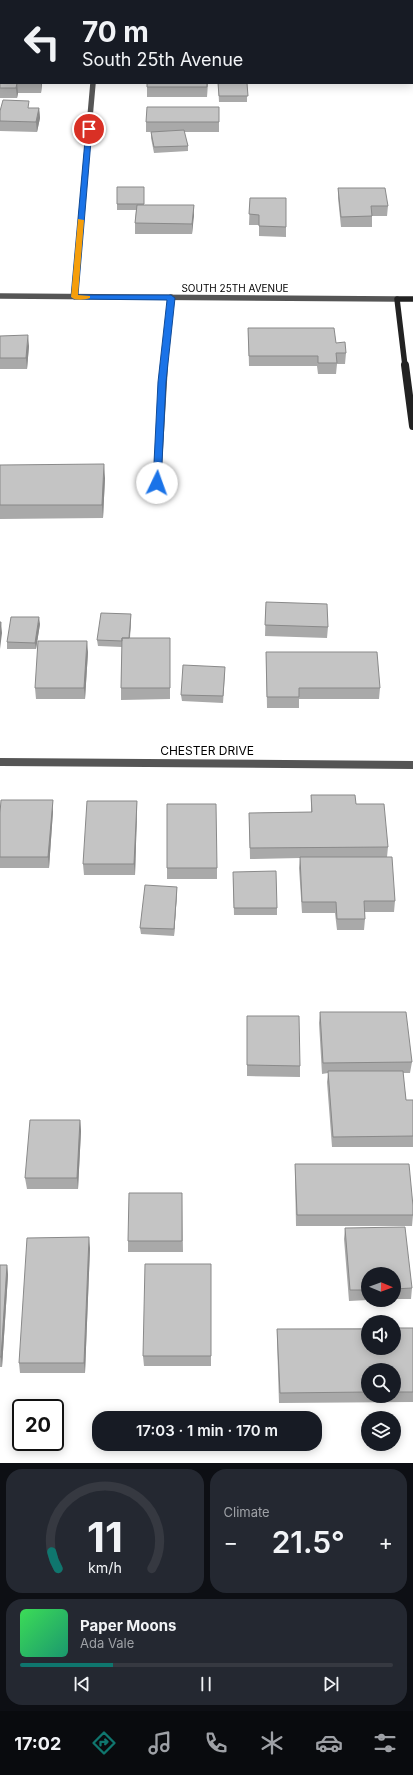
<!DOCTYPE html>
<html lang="en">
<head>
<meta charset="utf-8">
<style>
  body { margin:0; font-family:Inter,sans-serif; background:#242831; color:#f1f3f6; height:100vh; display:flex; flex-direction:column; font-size:15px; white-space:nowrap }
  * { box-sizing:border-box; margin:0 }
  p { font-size:13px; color:#9ea1a6 }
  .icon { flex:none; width:22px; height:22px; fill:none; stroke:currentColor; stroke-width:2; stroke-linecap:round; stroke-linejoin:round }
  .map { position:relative; height:1463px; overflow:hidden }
  .side { display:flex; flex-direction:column; gap:6px; padding:6px; background:#0d0f14; flex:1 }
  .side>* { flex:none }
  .banner { position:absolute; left:0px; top:0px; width:413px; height:84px; box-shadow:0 2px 10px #0003; background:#171b24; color:#f1f3f6; overflow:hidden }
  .needle { width:26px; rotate:91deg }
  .tools { position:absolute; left:361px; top:1267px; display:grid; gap:8px }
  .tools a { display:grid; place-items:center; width:40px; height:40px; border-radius:50%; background:#171b24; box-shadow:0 2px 10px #0003; font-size:20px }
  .speed { position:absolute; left:12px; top:1399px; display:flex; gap:8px; font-size:20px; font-weight:700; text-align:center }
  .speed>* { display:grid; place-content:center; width:52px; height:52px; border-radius:50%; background:#171b24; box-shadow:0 2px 10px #0003; line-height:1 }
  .speed .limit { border:2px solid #111; border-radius:6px; background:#fff; color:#111 }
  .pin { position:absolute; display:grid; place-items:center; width:34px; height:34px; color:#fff; margin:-17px; border:2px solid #fff; border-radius:50%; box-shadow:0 1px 4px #0007 }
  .me { position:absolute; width:44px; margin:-22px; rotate:3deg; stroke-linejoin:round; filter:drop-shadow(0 0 3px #0008) }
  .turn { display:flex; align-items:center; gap:14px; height:84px; padding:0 16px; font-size:18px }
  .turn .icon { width:52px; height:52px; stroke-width:2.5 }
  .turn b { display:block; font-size:28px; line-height:34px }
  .big { font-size:30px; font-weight:600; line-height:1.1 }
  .side .widget { flex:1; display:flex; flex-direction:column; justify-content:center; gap:6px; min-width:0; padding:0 14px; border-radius:16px; background:#242831 }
  .side .dial { align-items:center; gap:0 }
  .dial svg { height:104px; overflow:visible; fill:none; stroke:#363941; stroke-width:7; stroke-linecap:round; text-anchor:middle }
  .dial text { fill:#f1f3f6; stroke:none }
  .song { display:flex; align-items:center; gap:12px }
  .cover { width:48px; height:48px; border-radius:6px; background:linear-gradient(135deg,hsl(130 70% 55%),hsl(160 70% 35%)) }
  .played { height:4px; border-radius:2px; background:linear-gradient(90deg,#0f766e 25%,#363941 25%) }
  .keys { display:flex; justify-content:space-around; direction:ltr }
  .heat { display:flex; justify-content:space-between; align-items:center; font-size:22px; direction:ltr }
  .side .tiles { flex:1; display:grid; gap:6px; grid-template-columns:1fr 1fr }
  .widget:last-child { grid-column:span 2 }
  .trip { position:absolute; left:92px; top:1411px; width:230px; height:40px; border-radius:16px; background:#171b24; box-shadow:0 2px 10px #0003; font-weight:600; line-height:40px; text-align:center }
  .tabs { display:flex; height:64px; justify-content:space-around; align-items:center; background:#090b0e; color:#9ea1a6 }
  .tabs .icon { width:28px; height:28px }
  .tabs .on { color:#0f766e }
  .tabs b { font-size:18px; color:#f1f3f6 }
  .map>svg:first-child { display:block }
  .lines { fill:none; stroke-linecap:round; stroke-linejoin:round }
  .lane-far1 { stroke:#555; stroke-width:5.5 }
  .lane { stroke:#555; stroke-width:8 }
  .street-far1 { stroke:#555; stroke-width:5.5 }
  .street { stroke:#555; stroke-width:8 }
  .secondary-far1 { stroke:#222; stroke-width:5.5 }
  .secondary { stroke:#222; stroke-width:8 }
  .wall { fill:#a9a9a9; fill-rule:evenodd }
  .shaded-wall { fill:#898989 }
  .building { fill:#c4c4c4; stroke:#898989 }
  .route { fill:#1a73e8; stroke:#114b97 }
  .slow { fill:#f59e0b }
  .labels { text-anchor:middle; stroke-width:4; stroke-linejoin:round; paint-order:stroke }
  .far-street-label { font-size:10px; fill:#000; stroke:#fff }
  .street-label { font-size:12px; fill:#000; stroke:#fff }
</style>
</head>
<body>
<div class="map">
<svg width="413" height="1463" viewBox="0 0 413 1463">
  <rect width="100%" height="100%" fill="#fff"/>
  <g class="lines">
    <path class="lane-far1" d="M164,366L171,297"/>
    <path class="lane" d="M157,483L164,365"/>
    <path class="street-far1" d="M0,296L397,299
      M74,297L93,83"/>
    <path class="street" d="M0,762L413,765"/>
    <path class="secondary-far1" d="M405,366L397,299H413"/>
    <path class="secondary" d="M405,365L413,426"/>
  </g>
  <path class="wall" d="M150,0H208V1H150Z
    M0,21H1V44H0Z
    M0,49H1V83H42L41,93H18L17,98H0Z
    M208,83L207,97H147V87Z
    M218,83H247V102H219Z
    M219,107V132H184L188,146V151L154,153L151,138V132H154H146V122Z
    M30,108H39L40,118L37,132L0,131V111Z
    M144,187V205H194L192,234H135V223L136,210H117V204Z
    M338,188L388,206L387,216H372V227H341L338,198Z
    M250,198H286V237L259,236V225H249Z
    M248,328L336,343L346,353L345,364H337L336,374H318L317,366H249Z
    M0,336L29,346L27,369H0Z
    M0,465L105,478L103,518L0,519Z
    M266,602L328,627L327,638L265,636Z
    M131,614V621L130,638L170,649V699L121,700V688L122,647L98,646L97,640Z
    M40,624L36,649H7V642Z
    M88,652L85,699H36L35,688Z
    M266,652L380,688L379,699H299V708H267Z
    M225,673L223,703L182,701L181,695Z
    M311,795L356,804L388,847L387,857L395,901L394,912H365V919L364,930H337L335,913H302L299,868L300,858L250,859L249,813L311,812Z
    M137,801V812L135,875H84L83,864Z
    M53,811L49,868H0V813Z
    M167,868H217V879H167Z
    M233,878L277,908V915H234Z
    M177,887V893L174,936L141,934L140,928Z
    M320,1012L412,1062L410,1073H403L406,1100H413V1147H332L327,1082L328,1073L322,1074L319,1023Z
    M247,1016L300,1066V1077L247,1076Z
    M80,1120L81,1131L78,1189H27L25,1178Z
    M295,1164L413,1215L412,1226H296L295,1175Z
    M182,1193L183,1252H128V1241Z
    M345,1228L412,1288L411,1299H394V1274H368V1300L349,1301L344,1239Z
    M90,1248L85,1373H20L19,1363Z
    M211,1264V1366H144L143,1356Z
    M0,1265H7L8,1275L2,1367H0Z
    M413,1328V1402L279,1403L277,1340V1329ZM368,1370H394V1396H368Z"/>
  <path class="shaded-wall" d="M17,83L18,93L17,98L16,88Z
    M41,83H42L41,93Z
    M39,108L40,118L37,132L36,122Z
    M194,205V216L192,234V224Z
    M28,335L29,346L27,369L26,358Z
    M104,464L105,478L103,518L102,505Z
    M131,614V621L129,647V641Z
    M39,617L40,624L36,649L35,643Z
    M1,622L2,633L0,649V631Z
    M87,641L88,652L85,699L84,688Z
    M53,800V811L49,868L48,857Z
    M137,801V812L135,875L134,864Z
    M177,887V893L174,936V929Z
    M80,1120L81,1131L78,1189L77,1178Z
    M89,1237L90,1248L85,1373L84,1363Z
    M7,1265L8,1275L2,1367L1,1357Z"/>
  <path class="building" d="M16,0H43V1H16Z
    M0,21H1V34H0Z
    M0,49H1V64H0Z
    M0,69H1V83H41H17L16,88H0Z
    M147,83H207V87H147Z
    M218,83H247L248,96H219Z
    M3,100L29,101L28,108H39L36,122L0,121V111Z
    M147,107H219V122H146Z
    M184,130L188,146L154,147L151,132Z
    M117,187H144V204H117Z
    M338,188H385L388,206H371L372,216L341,217Z
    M250,198H286V227L259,226V215L249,214Z
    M137,205H194L192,224L135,223Z
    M248,328H334L336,343L345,342L346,353H336L337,363H318V356H249Z
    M28,335L26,358H0V336Z
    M104,464L102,505H0V465Z
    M266,602L327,604L328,627L265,625Z
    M101,613L131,614L129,638H122V641L97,640Z
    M11,617H39L35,643L7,642Z
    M0,622H1L0,631Z
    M122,638H170V688H121Z
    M38,641H87L84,688H35Z
    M266,652H377L380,688H299V697H267Z
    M183,665L225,667L223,696L181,695Z
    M311,795H355L356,804H384L388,847L250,848L249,813L312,812Z
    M1,800H53L48,857H0V813Z
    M87,801H137L134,864H83Z
    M167,804H216L217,868H167Z
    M300,857H392L395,901H364L365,919H337L336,902H302Z
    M276,871L277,908H234L233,872Z
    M145,885L177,887L174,929L140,928Z
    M320,1012H406L412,1062L323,1063Z
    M247,1016H299L300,1066L247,1065Z
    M328,1071H403L406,1100H413V1136L333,1137Z
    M30,1120H80L77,1178H25Z
    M295,1164H409L413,1206V1215H297Z
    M129,1193H182V1241H128Z
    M405,1227L412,1288L394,1289V1274H368V1290H350L345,1228Z
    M89,1237L84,1363H19L27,1238Z
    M145,1264H211V1356H143Z
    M0,1265H7L1,1357H0Z
    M394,1328H413V1392H394V1370H368V1392L280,1393L277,1329H368V1348H394Z"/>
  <path class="route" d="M89,127L92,129L78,295H171L175,298L166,382L161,483L157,485L153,483L158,382L167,300L74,299L71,297L86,129Z"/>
  <path class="slow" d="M78,219L84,220L78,295L90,296V298C84,300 75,301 71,297Z"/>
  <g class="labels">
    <g class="far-street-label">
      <text x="235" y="292">SOUTH 25TH AVENUE</text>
    </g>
    <g class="street-label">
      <text x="207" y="755">CHESTER DRIVE</text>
    </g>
  </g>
</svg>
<div class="tools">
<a><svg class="needle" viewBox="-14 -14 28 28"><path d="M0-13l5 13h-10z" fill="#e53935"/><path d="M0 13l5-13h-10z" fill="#9ea1a6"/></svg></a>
<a><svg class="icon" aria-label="sound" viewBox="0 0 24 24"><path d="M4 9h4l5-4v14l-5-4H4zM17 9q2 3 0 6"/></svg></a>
<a><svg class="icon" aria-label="search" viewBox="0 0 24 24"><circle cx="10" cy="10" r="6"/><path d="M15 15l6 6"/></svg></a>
<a><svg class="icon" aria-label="layers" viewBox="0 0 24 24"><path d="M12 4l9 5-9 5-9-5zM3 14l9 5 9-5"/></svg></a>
</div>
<div class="speed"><div class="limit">20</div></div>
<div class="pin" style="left:89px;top:129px;background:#d93025"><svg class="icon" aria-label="arrive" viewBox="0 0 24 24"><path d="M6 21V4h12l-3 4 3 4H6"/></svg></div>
<svg class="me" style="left:157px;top:483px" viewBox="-20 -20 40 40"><circle r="19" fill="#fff"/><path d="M0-13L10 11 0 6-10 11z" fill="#1a73e8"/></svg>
<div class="trip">17:03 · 1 min · 170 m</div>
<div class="banner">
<div class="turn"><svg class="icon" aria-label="left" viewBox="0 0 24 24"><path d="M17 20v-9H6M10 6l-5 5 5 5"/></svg><div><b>70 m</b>South 25th Avenue</div></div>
</div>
</div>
<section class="side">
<div class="tiles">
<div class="widget dial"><svg viewBox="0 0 100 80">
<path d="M14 69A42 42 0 1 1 86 69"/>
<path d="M14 69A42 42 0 0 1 9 56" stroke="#0f766e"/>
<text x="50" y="56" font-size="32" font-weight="700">11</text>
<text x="50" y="72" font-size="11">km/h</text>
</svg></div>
<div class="widget"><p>Climate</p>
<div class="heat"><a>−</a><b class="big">21.5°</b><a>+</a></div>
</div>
<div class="widget">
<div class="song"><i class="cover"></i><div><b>Paper Moons</b><p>Ada Vale</p></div></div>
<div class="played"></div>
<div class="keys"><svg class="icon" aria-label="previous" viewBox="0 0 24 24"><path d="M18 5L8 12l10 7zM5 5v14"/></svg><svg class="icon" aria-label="pause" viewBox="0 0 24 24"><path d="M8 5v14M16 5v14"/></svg><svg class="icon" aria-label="next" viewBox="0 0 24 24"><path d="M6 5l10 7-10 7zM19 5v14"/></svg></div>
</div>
</div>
</section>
<nav class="tabs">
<b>17:02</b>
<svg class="icon on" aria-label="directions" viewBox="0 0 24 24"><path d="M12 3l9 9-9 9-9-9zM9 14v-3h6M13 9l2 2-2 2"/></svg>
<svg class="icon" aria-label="music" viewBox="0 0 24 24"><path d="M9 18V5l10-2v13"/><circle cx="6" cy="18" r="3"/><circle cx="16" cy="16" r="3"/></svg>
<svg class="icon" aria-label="phone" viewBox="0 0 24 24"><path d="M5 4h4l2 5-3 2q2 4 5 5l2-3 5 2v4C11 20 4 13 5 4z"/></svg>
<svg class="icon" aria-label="climate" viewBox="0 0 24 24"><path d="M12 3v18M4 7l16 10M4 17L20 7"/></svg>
<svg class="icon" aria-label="car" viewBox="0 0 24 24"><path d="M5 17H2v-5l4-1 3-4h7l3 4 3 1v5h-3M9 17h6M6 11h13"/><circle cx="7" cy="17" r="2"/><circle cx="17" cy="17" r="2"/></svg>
<svg class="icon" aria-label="filters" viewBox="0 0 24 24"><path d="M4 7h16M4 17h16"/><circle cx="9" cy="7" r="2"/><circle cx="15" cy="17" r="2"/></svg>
</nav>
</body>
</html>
